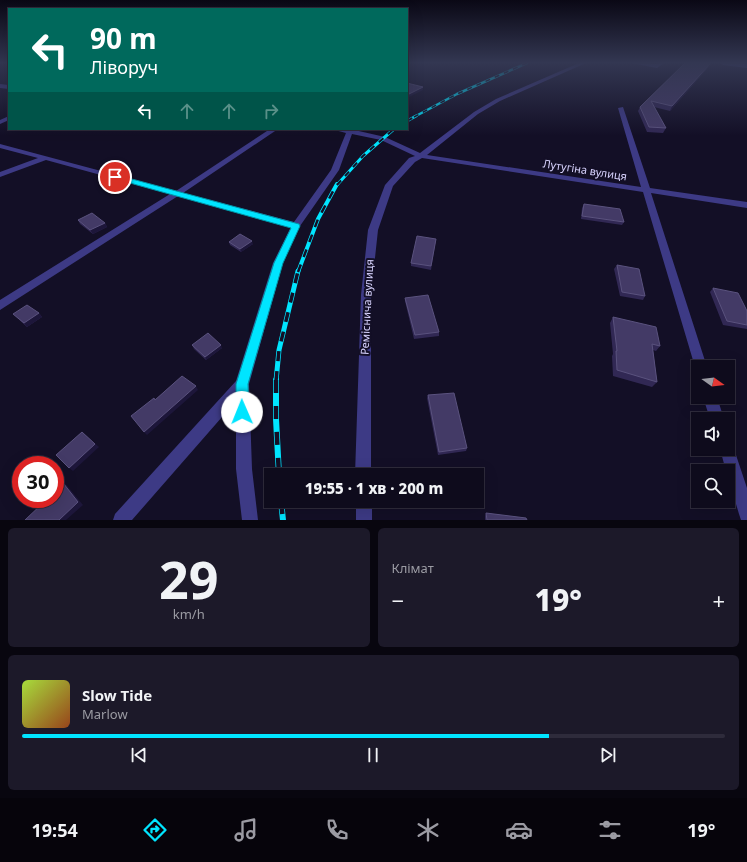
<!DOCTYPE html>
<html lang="uk">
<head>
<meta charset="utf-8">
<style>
  body { margin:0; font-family:"Noto Sans",sans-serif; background:#1c1929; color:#f1f3f6; height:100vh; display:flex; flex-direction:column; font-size:15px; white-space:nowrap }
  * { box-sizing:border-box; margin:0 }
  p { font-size:13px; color:#9b9ba3 }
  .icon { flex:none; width:22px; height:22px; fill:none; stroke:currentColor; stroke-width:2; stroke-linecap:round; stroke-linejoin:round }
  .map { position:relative; height:520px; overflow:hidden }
  .panel { display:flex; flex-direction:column; gap:8px; padding:8px; background:#08060f; flex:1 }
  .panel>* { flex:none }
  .banner { position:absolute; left:8px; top:8px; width:400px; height:122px; border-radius:0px; box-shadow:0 4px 16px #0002,0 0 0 1px #2e2b3b; background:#00695c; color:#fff; overflow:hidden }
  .needle { width:26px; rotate:104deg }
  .tools { position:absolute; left:691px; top:360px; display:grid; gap:8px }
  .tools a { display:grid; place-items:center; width:44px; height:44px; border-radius:0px; background:#0e0b1c; box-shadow:0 4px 16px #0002,0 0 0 1px #2e2b3b; font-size:20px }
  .speed { position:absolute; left:12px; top:456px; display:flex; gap:8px; font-size:20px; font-weight:700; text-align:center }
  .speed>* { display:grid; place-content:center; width:52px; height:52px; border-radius:50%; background:#0e0b1c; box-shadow:0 4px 16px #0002,0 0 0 1px #2e2b3b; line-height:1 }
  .speed .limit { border:6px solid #d22; background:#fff; color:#111 }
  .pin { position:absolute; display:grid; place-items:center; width:34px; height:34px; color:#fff; margin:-17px; border:2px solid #fff; border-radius:50%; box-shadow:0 1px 4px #0007 }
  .me { position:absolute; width:44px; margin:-22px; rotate:359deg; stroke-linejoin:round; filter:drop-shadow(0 0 3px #0008) }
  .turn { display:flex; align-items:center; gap:14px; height:84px; padding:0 16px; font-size:18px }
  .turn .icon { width:52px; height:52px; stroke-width:2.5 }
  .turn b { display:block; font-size:28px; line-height:34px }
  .lanes { display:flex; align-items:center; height:38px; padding:0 16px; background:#0003; justify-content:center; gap:20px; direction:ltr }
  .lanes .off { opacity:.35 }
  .big { font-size:30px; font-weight:800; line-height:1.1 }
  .panel .widget { flex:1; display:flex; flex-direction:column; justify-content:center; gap:6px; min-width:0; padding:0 14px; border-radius:6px; background:#1c1929 }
  .panel .dial { align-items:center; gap:0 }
  .dial b { font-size:52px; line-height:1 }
  .song { display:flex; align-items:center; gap:12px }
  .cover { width:48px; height:48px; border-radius:6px; background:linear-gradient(135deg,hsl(80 70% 55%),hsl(20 70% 35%)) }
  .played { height:4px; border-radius:2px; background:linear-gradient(90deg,#00e5ff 75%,#2e2b3b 75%) }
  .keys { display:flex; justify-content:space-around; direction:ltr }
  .heat { display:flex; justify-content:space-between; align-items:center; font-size:22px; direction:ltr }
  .panel .tiles { flex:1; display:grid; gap:8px; grid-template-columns:1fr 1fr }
  .widget:last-child { grid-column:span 2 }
  .trip { position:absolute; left:264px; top:468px; width:220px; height:40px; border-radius:0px; background:#0e0b1c; box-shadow:0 4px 16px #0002,0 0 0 1px #2e2b3b; font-weight:800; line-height:40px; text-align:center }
  .tab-bar { display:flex; height:64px; justify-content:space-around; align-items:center; background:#06040b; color:#9b9ba3 }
  .tab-bar .icon { width:28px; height:28px }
  .tab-bar .active { color:#00e5ff }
  .tab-bar b { font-size:18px; color:#f1f3f6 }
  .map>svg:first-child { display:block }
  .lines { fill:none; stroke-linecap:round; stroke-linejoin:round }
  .street { fill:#3d3a85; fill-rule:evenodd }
  .rail-far4-casing { stroke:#00e5ff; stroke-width:2.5 }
  .rail-far3-casing { stroke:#00e5ff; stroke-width:3 }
  .rail-far2-casing { stroke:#00e5ff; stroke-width:4 }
  .rail-far1-casing { stroke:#00e5ff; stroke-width:5 }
  .rail-casing { stroke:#00e5ff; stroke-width:6 }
  .rail-far4 { stroke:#130f26; stroke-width:1.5; stroke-dasharray:5; stroke-linecap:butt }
  .rail-far3 { stroke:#130f26; stroke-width:2; stroke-dasharray:6; stroke-linecap:butt }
  .rail-far2 { stroke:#130f26; stroke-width:2.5; stroke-dasharray:8; stroke-linecap:butt }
  .rail-far1 { stroke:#130f26; stroke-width:3.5; stroke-dasharray:10; stroke-linecap:butt }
  .rail { stroke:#130f26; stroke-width:4.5; stroke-dasharray:13; stroke-linecap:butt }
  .wall { fill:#312854 }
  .shaded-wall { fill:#1d163a }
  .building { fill:#433a66; stroke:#5a527e }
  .route { fill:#00e5ff; stroke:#0095a6 }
  .labels { text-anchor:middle; stroke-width:4; stroke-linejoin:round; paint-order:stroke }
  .street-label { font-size:11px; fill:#d9d4ff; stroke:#130f26 }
</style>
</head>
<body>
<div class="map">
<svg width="747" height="520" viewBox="0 0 747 520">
  <rect width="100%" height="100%" fill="#130f26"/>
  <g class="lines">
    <path class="street" d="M579,63H586L500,101L478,114L427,155L641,187L618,108L623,107L650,188L747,202V208L651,193L707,367H698V372L695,367L643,192L422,158L415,162L393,186L378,230L371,295V475H355L361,295L368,230L385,185L409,158L415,156L381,140L352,134L339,170L300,226L283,263L249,384L252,469L258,520H242L236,469V401L132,520H113L115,514L236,381L273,263L291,227L178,196L0,310V300L170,194L46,160L0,177V172L38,158L0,148V144L176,191L270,129H278L183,193L294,222L331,170L346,133L331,129H350L385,137L420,153L474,112L496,99Z
      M631,63L656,64L664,63L657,68Z
      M720,63L747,64V68L723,65Z
      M0,84L9,85V89L0,88Z
      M9,116V120L0,124V120Z
      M703,397H717L724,419H710Z
      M728,442L732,444L734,449L747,488V520H741L739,514L728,477V471H726L720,449H728Z
      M356,501H372V520H356Z"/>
    <g class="rail-far4-casing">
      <path id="rail-far4" d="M414,117L457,94L527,63"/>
    </g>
    <g class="rail-far3-casing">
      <path id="rail-far3" d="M407,121L416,116
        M337,185L363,156L394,129"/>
    </g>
    <g class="rail-far2-casing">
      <path id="rail-far2" d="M298,272L318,219L337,184"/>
    </g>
    <g class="rail-far1-casing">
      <path id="rail-far1" d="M276,381L279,350L298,271"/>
    </g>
    <g class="rail-casing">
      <path id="rail" d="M276,380V419L279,475
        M281,501L283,520"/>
    </g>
    <use href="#rail-far4" class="rail-far4"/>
    <use href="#rail-far3" class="rail-far3"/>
    <use href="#rail-far2" class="rail-far2"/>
    <use href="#rail-far1" class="rail-far1"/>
    <use href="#rail" class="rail"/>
  </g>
  <path class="wall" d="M707,69L670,111L654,107L666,128L663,133L647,132L638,111L640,107Z
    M584,204L624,222L622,225L581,219L582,208Z
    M78,220L105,223L107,227L93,234L80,224Z
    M436,239L431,270L411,266V263Z
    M229,242L253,244L241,252L230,245Z
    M617,265L645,296L643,300L620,296L614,269Z
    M713,288L747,311V329L723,325L710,292Z
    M405,298L439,332V336L414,339L405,301Z
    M39,313L42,317L27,327L13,314Z
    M613,317L660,346L656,351L653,350L657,382L652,387L613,376L612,356L613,354L610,323Z
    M192,345L222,348L206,360L194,349Z
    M428,395L467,448L466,451L438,455L427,398Z
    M486,513L527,520H485V516Z"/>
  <path class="shaded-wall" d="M710,64L707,69L670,111L672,106Z
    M423,87V90L407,98V95Z
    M105,223L107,227L93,234L90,230Z
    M252,241L253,244L241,252L240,249Z
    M39,313L42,317L27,327L24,323Z
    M221,345L222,348L206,360L205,357Z
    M196,386L198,390L147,435L144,432Z
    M82,432L99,447L73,471L69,468Z
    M60,479L64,482L83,505L66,520H59Z"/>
  <path class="building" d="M685,63H703L710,64L672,106L651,101L666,128L649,127L640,107Z
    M407,83L423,87L407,95Z
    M584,204L620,209L624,222L582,216Z
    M92,213L105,223L90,230L78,220Z
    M240,234L252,241L240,249L229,242Z
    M417,236L436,239L431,266L411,263Z
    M617,265L639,269L645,296L622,292Z
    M713,288L738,293L747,311V325L727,321Z
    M428,295L439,332L415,335L405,298Z
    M27,305L39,313L24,323L13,314Z
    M613,317L656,327L660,346L652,344L657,382L617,370L616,351H617Z
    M208,333L221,345L205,357L192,345Z
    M182,376L196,386L144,432L131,416L154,398L155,400Z
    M454,393L467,448L439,452L428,395Z
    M82,432L95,444L69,468L56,455Z
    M60,479L78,502L59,520H25L44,502L42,499H55V484Z
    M486,513L526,518L527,520H487Z"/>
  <linearGradient id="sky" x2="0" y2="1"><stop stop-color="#0a0815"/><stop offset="0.46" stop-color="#333752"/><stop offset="1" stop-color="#333752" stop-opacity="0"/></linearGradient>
  <rect width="747" height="136" fill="url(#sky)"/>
  <path class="route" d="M112,175H117L299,224L300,226L283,263L248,384L249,412L247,416L242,418L238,416L236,412V384L274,263L291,228L112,178Z"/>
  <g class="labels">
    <g class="street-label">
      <text transform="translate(585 170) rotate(9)" y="4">Лутугіна вулиця</text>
      <text transform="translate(367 307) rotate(-87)" y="4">Реміснича вулиця</text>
    </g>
  </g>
</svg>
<div class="tools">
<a><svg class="needle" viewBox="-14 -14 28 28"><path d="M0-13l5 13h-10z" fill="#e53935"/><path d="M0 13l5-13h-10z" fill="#9b9ba3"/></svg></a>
<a><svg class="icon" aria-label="sound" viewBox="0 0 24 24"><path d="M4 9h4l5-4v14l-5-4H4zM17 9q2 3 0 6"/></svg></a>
<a><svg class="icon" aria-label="search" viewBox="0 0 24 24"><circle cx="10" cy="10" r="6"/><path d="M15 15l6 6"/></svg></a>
</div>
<div class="speed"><div class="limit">30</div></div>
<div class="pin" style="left:115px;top:177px;background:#d93025"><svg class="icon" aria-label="arrive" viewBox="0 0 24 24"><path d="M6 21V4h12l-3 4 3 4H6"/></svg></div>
<svg class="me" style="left:242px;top:412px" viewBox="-20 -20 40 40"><circle r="19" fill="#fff"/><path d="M0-13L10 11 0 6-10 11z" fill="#00e5ff"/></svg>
<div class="trip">19:55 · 1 хв · 200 m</div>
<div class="banner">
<div class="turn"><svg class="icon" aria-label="left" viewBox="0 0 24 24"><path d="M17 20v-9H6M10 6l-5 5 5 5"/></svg><div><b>90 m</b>Ліворуч</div></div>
<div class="lanes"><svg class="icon" aria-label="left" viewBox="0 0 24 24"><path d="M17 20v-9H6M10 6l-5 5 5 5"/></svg><svg class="icon off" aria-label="ahead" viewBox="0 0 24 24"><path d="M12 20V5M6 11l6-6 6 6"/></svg><svg class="icon off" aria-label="ahead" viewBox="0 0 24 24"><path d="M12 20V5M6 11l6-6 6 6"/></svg><svg class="icon off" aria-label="right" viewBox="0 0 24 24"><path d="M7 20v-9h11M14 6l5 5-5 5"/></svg></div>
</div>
</div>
<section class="panel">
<div class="tiles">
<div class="widget dial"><b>29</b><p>km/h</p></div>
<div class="widget"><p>Клімат</p>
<div class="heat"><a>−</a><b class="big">19°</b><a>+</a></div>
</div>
<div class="widget">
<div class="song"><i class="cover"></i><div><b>Slow Tide</b><p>Marlow</p></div></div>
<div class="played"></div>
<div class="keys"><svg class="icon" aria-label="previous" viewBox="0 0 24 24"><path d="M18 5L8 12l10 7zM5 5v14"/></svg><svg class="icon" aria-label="pause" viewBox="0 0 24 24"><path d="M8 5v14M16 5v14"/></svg><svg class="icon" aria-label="next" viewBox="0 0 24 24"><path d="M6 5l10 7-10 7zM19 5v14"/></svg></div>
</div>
</div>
</section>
<nav class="tab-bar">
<b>19:54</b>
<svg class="icon active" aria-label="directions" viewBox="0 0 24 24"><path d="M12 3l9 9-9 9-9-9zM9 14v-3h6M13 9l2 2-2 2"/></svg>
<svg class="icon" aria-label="music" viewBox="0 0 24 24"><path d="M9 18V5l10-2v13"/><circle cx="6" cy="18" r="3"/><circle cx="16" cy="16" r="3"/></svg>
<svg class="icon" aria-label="phone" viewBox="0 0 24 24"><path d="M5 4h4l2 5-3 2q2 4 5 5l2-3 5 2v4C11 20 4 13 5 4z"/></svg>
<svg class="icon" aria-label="climate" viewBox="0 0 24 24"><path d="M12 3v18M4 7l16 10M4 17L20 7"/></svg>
<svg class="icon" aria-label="car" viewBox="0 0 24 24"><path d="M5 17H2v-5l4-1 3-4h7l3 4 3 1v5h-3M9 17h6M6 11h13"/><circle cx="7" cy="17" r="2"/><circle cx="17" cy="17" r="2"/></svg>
<svg class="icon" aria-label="filters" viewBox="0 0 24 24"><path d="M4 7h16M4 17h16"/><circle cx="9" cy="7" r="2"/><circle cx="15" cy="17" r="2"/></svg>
<b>19°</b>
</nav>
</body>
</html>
